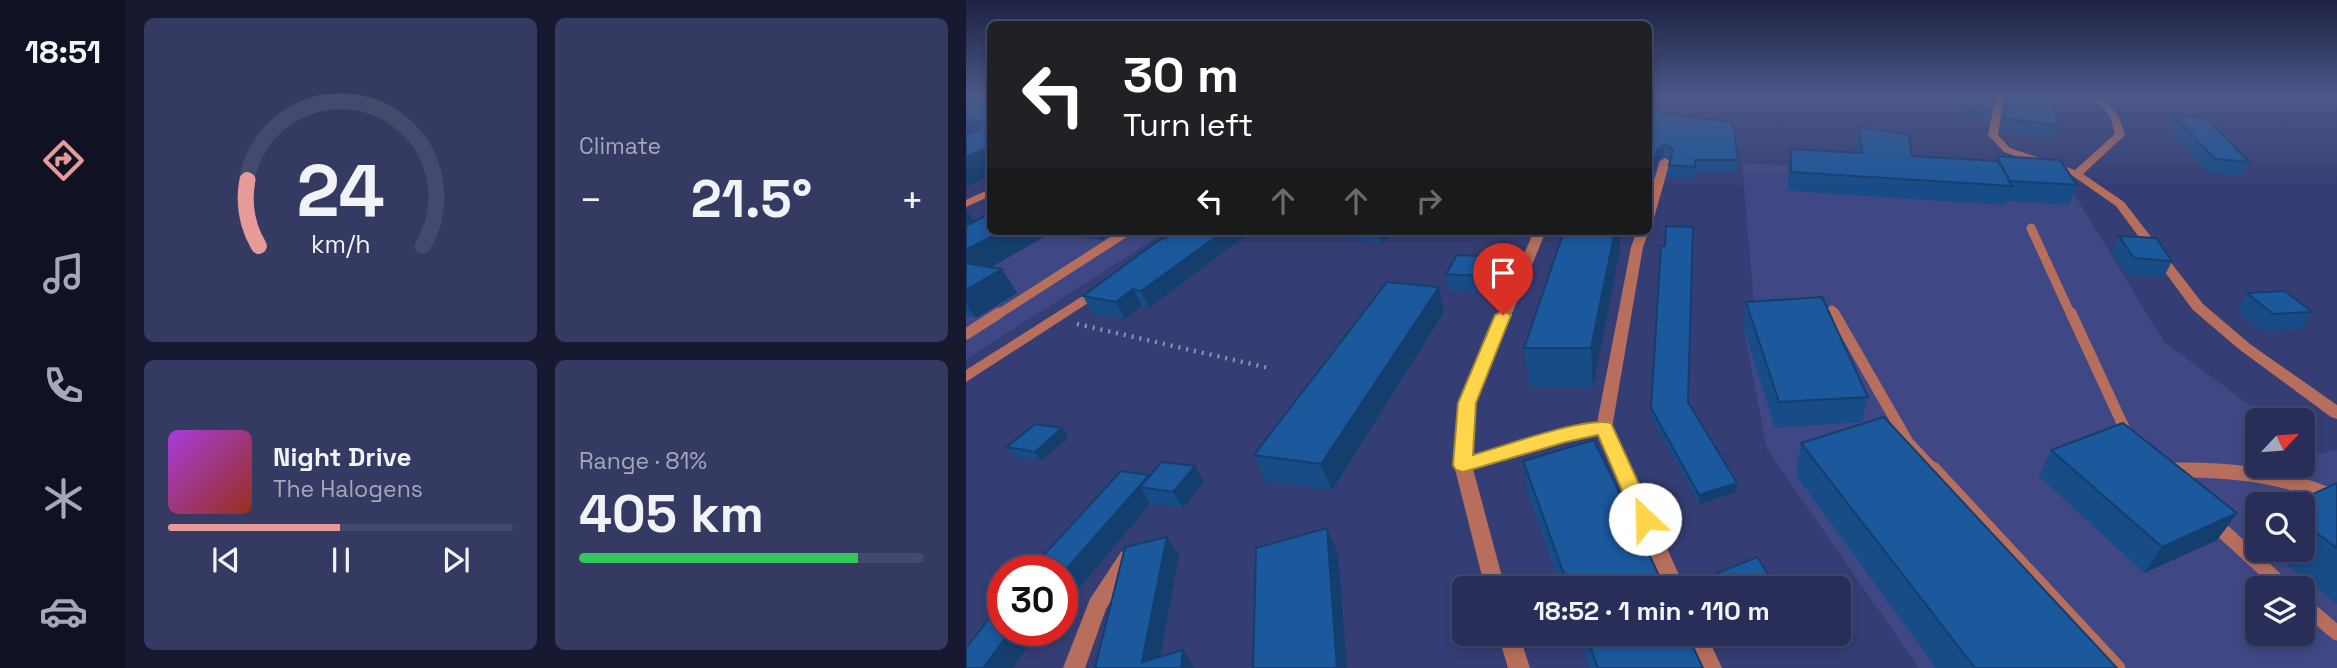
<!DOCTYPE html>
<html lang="en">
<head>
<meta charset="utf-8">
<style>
  body { margin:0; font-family:"Space Grotesk",sans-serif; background:#343a61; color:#f1f3f6; height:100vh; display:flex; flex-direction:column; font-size:26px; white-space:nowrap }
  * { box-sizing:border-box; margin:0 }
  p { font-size:23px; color:#a5a8ba }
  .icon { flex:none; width:38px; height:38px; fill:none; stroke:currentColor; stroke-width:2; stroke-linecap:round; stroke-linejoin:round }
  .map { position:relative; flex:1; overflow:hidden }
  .side { display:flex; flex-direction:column; gap:18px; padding:18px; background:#161930; width:840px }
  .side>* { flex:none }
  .top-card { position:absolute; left:21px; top:21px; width:665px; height:214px; border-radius:10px; box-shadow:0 4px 10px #0003,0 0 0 2px #444a6d; background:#202124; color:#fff; overflow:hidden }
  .needle { width:46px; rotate:64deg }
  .tools { position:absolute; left:1279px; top:408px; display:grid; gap:14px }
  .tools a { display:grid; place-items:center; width:70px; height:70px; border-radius:10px; background:#282e57; box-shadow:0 4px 10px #0003,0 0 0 2px #444a6d; font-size:35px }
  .speed { position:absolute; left:21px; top:555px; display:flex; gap:14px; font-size:35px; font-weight:700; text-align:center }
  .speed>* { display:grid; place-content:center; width:91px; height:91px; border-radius:50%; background:#282e57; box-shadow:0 4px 10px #0003,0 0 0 2px #444a6d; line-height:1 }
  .speed .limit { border:10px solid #d22; background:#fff; color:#111 }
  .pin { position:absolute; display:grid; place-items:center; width:60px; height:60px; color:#fff; margin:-72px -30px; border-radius:50% 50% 50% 0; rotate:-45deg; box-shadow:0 0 7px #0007 }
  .pin .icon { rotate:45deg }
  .me { position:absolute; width:77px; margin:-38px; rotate:336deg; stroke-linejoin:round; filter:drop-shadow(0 0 5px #0008) }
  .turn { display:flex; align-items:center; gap:24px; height:147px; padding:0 21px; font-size:32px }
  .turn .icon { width:91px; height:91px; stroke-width:2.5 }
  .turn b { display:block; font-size:49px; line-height:60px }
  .lanes { display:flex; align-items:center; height:66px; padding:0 21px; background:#0003; justify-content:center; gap:35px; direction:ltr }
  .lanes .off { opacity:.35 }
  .big { font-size:52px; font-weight:700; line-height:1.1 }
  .side .tile { flex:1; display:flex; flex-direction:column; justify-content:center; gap:10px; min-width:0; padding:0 24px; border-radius:10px; background:#343a61 }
  .side .dial { align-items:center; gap:0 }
  .dial svg { height:182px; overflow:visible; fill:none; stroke:#444a6d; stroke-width:7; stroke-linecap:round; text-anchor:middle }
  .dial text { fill:#f1f3f6; stroke:none }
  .song { display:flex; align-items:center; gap:21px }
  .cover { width:84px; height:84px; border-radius:10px; background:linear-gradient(135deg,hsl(280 70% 55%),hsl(10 70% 35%)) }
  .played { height:7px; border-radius:4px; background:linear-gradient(90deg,#e69b98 50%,#444a6d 50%) }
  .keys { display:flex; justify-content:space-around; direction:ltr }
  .heat { display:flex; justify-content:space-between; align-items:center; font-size:38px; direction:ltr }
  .charge { height:10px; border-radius:5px; background:linear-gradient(90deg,#34c759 81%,#444a6d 0) }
  .side .tiles { flex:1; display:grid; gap:18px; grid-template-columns:repeat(2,1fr) }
  .trip { position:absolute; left:486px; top:576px; width:399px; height:70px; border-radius:10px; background:#282e57; box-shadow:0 4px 10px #0003,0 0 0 2px #444a6d; font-weight:700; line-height:70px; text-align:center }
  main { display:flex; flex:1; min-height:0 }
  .tab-bar { display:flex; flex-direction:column; width:126px; justify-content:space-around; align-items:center; background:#101223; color:#a5a8ba }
  .tab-bar .icon { width:49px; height:49px }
  .tab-bar .on { color:#e69b98 }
  .tab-bar b { font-size:32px; color:#f1f3f6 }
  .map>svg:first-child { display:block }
  .built { fill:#3f4884; fill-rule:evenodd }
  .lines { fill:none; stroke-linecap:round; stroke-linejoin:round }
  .path { stroke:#8991b8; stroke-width:4.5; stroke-dasharray:2 6; stroke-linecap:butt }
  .lane-far2 { stroke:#b76e5c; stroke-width:9 }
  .lane-far1 { stroke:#b76e5c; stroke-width:11 }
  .lane { stroke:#b76e5c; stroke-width:15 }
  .street { fill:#b76e5c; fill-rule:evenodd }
  .wall { fill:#174c86 }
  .shaded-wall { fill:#133e6d }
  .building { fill:#1b589c; stroke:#133e6d; stroke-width:2 }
  .route { fill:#ffd54a; stroke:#a68a30; stroke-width:2 }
</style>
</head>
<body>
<main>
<nav class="tab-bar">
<b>18:51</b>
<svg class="icon on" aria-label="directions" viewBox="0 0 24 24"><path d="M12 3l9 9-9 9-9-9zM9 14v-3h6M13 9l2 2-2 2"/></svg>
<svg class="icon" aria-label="music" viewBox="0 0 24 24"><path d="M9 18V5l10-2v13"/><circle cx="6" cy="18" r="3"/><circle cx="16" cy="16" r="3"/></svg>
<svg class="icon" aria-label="phone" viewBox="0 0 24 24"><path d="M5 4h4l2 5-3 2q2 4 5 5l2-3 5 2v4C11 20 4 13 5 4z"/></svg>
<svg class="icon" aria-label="climate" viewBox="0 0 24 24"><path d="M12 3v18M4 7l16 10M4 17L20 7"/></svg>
<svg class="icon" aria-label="car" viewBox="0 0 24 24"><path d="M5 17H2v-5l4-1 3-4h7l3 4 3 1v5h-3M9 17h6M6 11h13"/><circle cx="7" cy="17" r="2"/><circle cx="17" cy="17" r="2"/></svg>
</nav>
<section class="side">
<div class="tiles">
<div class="tile dial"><svg viewBox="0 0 100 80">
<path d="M14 69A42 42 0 1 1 86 69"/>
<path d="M14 69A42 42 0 0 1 9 40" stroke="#e69b98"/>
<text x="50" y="56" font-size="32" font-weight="700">24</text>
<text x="50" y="72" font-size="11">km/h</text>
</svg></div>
<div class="tile"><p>Climate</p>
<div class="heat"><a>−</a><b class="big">21.5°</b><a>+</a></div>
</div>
<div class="tile">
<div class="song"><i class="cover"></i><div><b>Night Drive</b><p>The Halogens</p></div></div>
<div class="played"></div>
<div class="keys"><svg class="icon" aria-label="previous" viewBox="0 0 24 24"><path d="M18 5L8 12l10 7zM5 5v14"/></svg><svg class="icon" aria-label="pause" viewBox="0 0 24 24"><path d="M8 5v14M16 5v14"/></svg><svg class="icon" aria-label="next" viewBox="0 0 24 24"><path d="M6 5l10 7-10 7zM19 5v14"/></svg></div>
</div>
<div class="tile"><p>Range · 81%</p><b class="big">405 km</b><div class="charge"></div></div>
</div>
</section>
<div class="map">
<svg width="1371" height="668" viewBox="0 0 1371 668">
  <rect width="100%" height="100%" fill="#353e74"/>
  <path class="built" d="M776,163L1099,179L1198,342L1304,420H1292V466H1337V444L1354,454L1371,450V668H953L801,449L777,326L789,316ZM1292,504H1337V550H1292ZM1292,588H1337V634H1292Z
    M0,231H201L0,359Z"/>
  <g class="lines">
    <path class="path" d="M111,324L303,368"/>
    <path class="lane-far2" d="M1065,228L1105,315
      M866,310L869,315
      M31,315L162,231"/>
    <path class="lane-far1" d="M868,313L942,442L968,470
      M1105,313L1161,434
      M0,334L33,313
      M497,465L600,435L638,428
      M1204,470H1257"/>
    <path class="lane" d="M967,469L1152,668
      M1204,470C1263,469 1316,474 1371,499
      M1248,523L1319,588
      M1337,604L1371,633"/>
    <path class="street" d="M1030,95H1038L1032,135L1044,148L1109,170L1149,134L1144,116L1124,95H1133L1152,115L1159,135L1117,174L1158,202L1237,304L1284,344L1371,405V419L1365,417L1274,350L1227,310L1150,206L1107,176L1038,152L1022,135Z
      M699,158L704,161L688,218L682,221V198L694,161Z
      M24,189V196L0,207V200Z
      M568,231H580L509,403L506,465L539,588H519L488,465L493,403Z
      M671,231H683L677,247L646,428L719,588H699L630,428L665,247Z
      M134,285L139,286L140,289L139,292L0,382V370Z
      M162,550L169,552L172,558L140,609L119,668H97L124,599L155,552Z
      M532,634H553L564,668H542Z
      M719,634H740L756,668H734Z"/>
  </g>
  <path class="wall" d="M0,95H24L0,187Z
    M990,95H1028L1022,122L1014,117L992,114Z
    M1038,95H1084L1093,125L1088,138L1035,132Z
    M682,109L698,114L772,160V171H729V179L702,177L703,165L704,159L698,156L691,160L687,176L682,175Z
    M1208,115L1283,162L1276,176L1242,173L1202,128Z
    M893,127L946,156L1029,161L1031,156L1111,185L1103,205L1041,201L1040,205L822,191V167L825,149L891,153L890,145Z
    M0,210L8,222L21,215L24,231H152L135,240L86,232L25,267L51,293L10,318L0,316Z
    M357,231H428L416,243L376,238Z
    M598,231H654V249L627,388H564L558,348Z
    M279,236L183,308L176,306L159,319L126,313L117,296Z
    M1153,236L1206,261L1198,277L1161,275L1146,252Z
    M538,257L541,274L532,293L484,290L480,274Z
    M473,287L478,312L366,490L300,481L288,455Z
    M1281,293L1346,312L1335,329L1296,331L1271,310Z
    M780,302L902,397L896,422L809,428L777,326Z
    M722,402L771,483L770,492L733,504L685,417V408Z
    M96,428L102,438L75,461L48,456L41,447Z
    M835,443L1151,668H970L830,475Z
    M1085,450L1271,514L1251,540L1178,573L1073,476Z
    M557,461L699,588H595L562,494Z
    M184,476L238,482L217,508L184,504L96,608V570Z
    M1371,483V604L1302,550H1337V504Z
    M742,577L809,588H741Z
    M611,634H721L737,668H624Z"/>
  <path class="shaded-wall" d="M0,95H13L23,112L0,121Z
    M9,119L22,141L0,151V122Z
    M698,145V156L691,160L687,176V164L692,149Z
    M24,146V176L0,187V157Z
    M1,210L14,232L0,241V211Z
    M36,231H86V232L0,282V250Z
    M130,231H152L135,240Z
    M258,231H277L279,236L183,308L175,291Z
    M418,231H428L416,243L414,235Z
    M649,231H654V249L627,388L625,348Z
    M538,257L541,274L532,293L529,277Z
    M36,269L51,293L10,318L0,304V290Z
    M473,287L478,312L366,490L355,464Z
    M167,289L176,306L159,319L150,302Z
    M96,428L102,438L75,461L69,452Z
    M229,466L238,482L217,508L207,492Z
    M183,475L192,490L174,487L184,504L96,608V574Z
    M771,483L770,492L733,504V495Z
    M1271,513L1251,540L1178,573L1196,547Z
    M361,528L372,554L381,668H371Z
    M201,537L213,555L192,668L176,662Z
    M45,630H73L47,668H17Z
    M217,650L229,668H215Z"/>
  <path class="building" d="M17,95H24V146L0,157V135L14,129L17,123L9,119L0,122V107L15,102Z
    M993,95H1028L1025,113L1017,107L994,105Z
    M1041,95H1084L1093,125L1039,119Z
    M682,109L698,111L696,113L767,122L772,160H729V167L703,165L707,149L698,145L692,149L687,164H682Z
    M1208,115L1240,118L1283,162L1249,159Z
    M893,127L943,135L946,156L1032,161L1043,180L1031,156L1094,160L1111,185L1043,181L1046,186L825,172V149L896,153Z
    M24,210V231H36L0,250V226L21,215Z
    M700,226L727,227L722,402L771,483L733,495L685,408L695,246H699Z
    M212,231H258L175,291L167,289L150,302L117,296L190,242Z
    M379,231H418L414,235Z
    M598,231H649L625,348H558Z
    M1153,236L1190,238L1206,261L1168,258Z
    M491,255L538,257L529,277L480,274Z
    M0,263L36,269L0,290Z
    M421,282L473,287L355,464L288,455Z
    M1319,291L1346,312L1307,314L1281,293Z
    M856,297L902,397L813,402L780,302Z
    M918,417L1151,668H1009L835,443Z
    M1157,423L1271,513L1196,547L1085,450Z
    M69,424L96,428L69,452L41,447Z
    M628,440L699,588H603L557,461Z
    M196,462L229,466L207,492L174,487Z
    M155,471L183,475L96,574V570H64Z
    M1371,483V548L1337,523V504H1325Z
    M361,528L371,668H287L290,548Z
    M201,537L176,662L217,650L215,668H129L159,547Z
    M791,557L809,585L801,588H748L742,577Z
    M37,601V630H45L17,668H0V648Z
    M620,634H721L737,668H632Z"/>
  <linearGradient id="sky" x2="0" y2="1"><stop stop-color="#1d2240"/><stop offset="0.51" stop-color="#4b5888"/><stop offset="1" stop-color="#4b5888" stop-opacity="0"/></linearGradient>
  <rect width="1371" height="188" fill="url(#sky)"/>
  <path class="route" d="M537,311L545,315L510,403L507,455C535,447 620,416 645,423L689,519L686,525L679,528L671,525L632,435L600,442L497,472L490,470L487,465L492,403L529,315Z"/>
</svg>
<div class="tools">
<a><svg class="needle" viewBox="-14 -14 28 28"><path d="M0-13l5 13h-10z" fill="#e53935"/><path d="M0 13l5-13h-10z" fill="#a5a8ba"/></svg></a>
<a><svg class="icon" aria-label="search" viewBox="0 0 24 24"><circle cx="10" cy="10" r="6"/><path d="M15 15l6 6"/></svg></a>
<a><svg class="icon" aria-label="layers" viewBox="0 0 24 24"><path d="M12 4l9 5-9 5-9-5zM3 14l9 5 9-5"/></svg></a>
</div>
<div class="speed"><div class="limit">30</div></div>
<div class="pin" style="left:537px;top:315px;background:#d93025"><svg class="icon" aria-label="arrive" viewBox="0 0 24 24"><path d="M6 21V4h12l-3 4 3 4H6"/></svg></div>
<svg class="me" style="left:679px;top:519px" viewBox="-20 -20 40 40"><circle r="19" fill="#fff"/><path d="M0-13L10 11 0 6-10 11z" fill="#ffd54a"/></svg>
<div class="trip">18:52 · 1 min · 110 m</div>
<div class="top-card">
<div class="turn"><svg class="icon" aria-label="left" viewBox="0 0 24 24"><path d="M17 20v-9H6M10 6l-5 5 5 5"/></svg><div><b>30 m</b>Turn left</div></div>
<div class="lanes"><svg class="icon" aria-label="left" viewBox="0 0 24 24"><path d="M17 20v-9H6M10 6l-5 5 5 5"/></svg><svg class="icon off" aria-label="ahead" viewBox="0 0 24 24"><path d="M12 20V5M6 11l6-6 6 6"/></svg><svg class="icon off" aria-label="ahead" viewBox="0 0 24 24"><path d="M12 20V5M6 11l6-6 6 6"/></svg><svg class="icon off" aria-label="right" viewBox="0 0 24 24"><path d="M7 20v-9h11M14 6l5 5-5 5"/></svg></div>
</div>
</div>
</main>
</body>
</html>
